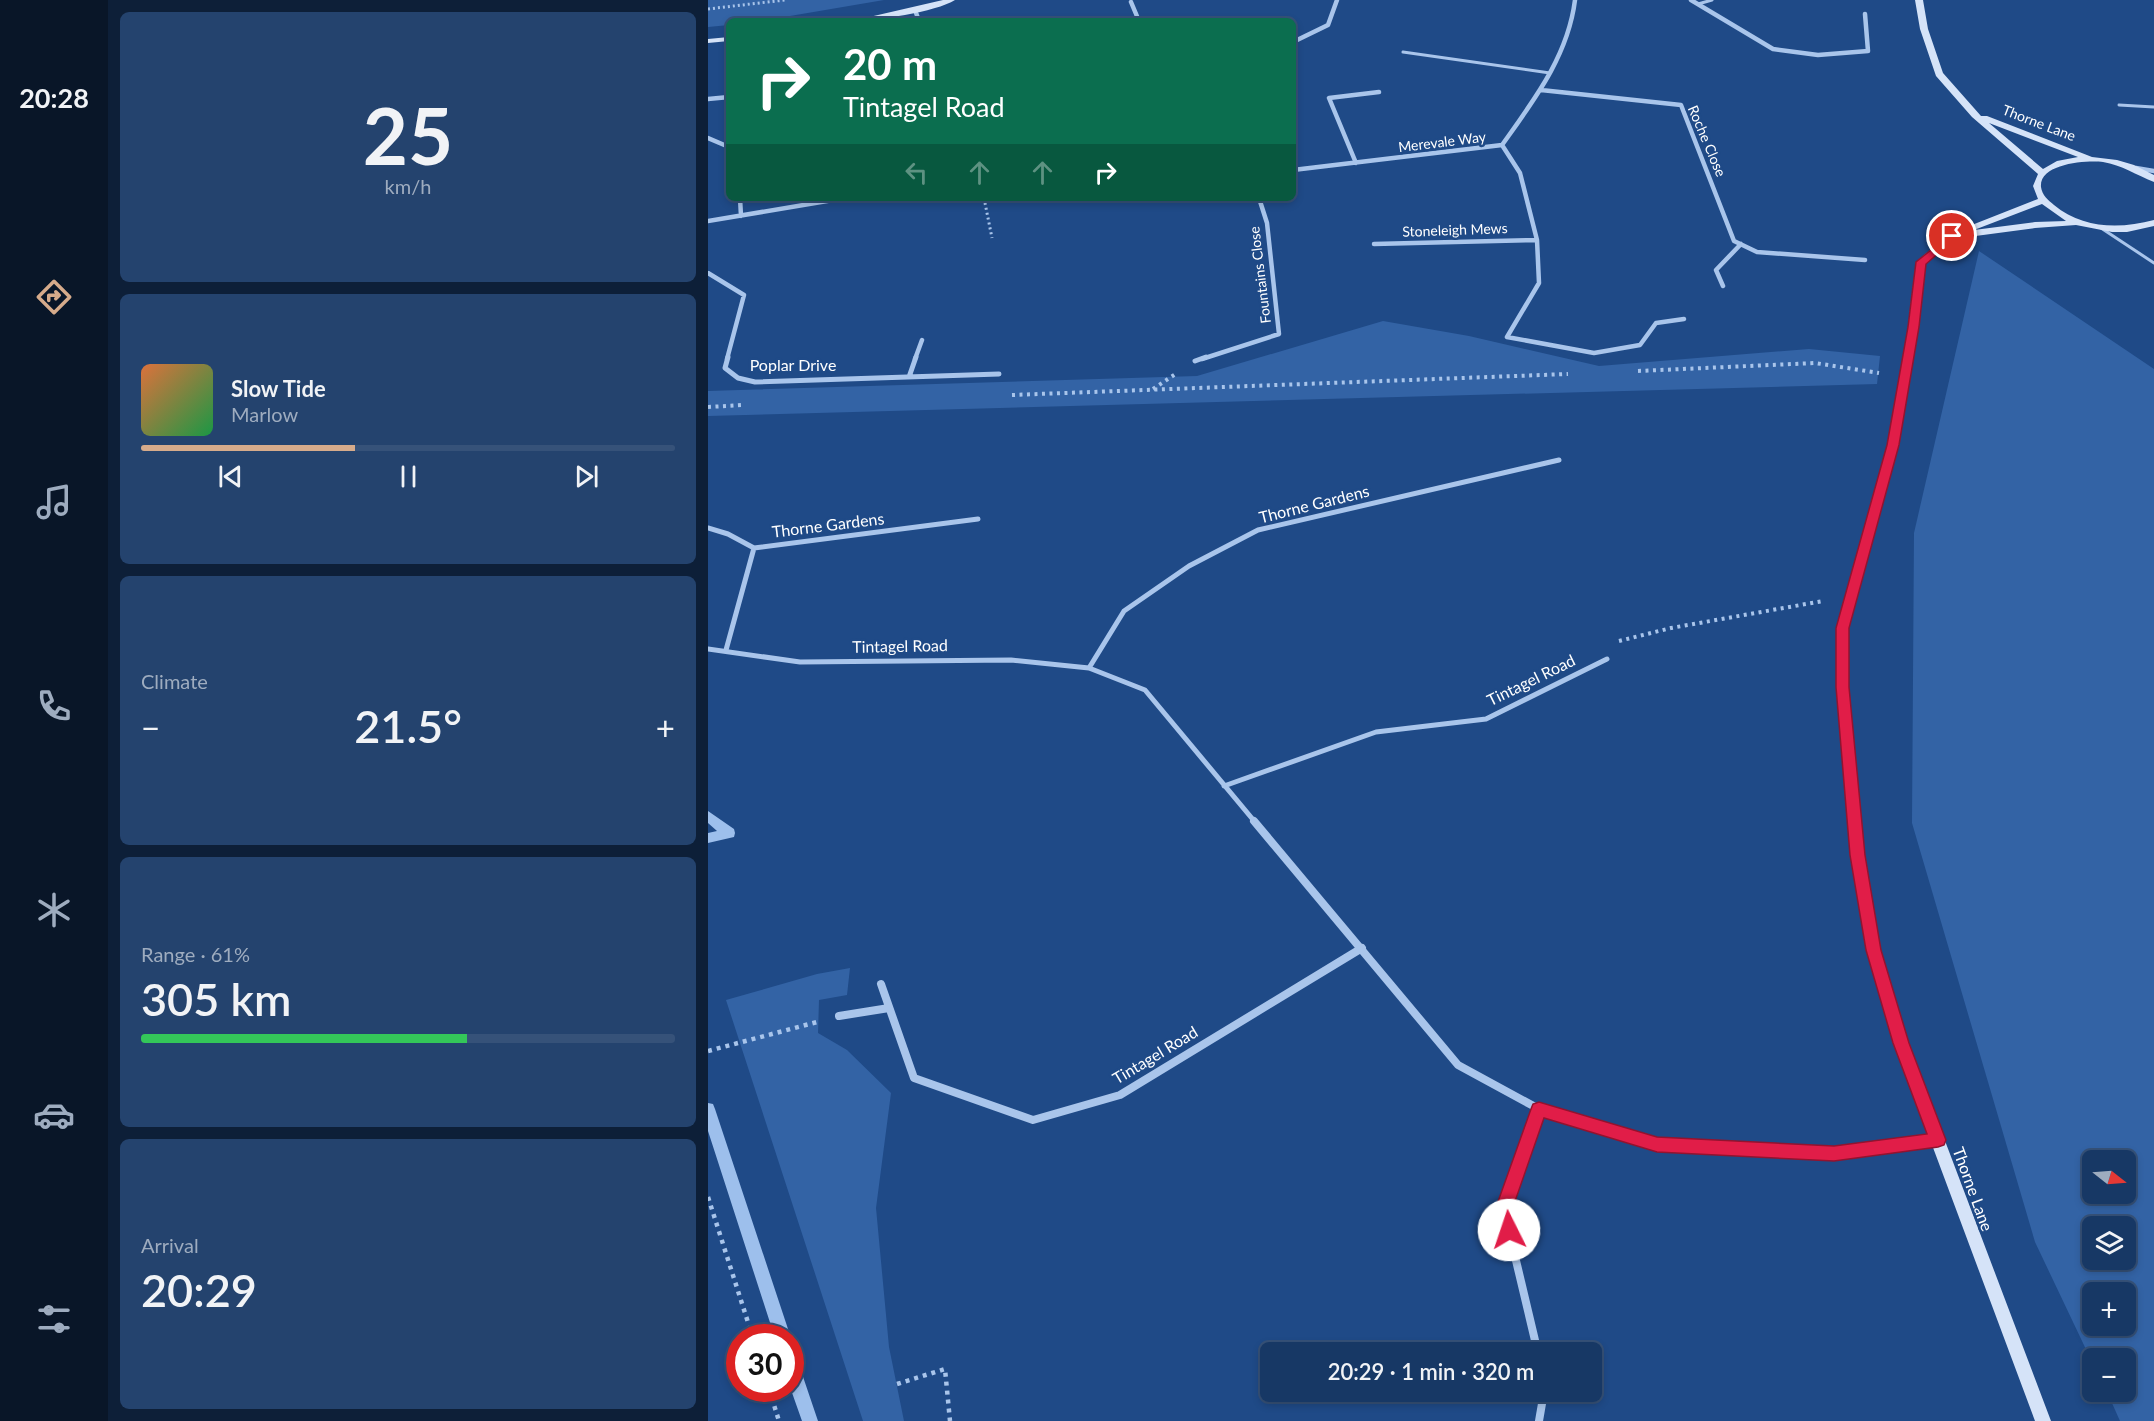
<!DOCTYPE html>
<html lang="en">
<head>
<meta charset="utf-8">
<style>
  body { margin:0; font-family:Lato,sans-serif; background:#24436e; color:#f1f3f6; height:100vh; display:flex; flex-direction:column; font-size:22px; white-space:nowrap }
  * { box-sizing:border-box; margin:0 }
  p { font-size:20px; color:#9eacbf }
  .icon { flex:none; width:33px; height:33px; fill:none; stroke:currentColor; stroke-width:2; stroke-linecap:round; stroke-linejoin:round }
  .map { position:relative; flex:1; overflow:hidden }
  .sheet { display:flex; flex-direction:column; gap:12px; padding:12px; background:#0d1f38; width:600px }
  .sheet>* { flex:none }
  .top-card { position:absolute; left:18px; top:18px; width:570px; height:183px; border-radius:9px; box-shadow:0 3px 9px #0003,0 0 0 2px #365279; background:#0b6e4f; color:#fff; overflow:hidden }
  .needle { width:39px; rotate:107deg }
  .controls { position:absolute; left:1374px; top:1150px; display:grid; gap:12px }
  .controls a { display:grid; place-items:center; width:54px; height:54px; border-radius:9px; background:#173865; box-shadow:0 3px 9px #0003,0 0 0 2px #365279; font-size:30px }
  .speed { position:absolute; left:18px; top:1324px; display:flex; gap:12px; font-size:30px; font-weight:700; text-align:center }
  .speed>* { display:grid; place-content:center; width:78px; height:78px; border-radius:50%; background:#173865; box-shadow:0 3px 9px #0003,0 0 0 2px #365279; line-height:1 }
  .speed .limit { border:9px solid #d22; background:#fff; color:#111 }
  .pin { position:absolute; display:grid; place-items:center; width:51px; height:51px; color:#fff; margin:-26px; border:3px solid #fff; border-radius:50%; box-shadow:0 2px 6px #0007 }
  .me { position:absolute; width:66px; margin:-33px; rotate:356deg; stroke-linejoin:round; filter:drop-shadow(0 0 4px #0008) }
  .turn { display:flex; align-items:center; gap:21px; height:126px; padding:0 18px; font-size:27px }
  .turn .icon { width:78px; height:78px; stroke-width:2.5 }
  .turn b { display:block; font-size:42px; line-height:51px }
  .lanes { display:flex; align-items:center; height:57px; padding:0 18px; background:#0003; justify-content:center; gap:30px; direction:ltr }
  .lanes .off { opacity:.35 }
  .big { font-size:45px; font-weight:600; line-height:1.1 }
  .sheet .widget { flex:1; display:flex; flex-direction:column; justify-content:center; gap:9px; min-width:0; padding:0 21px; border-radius:9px; background:#24436e }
  .sheet .dial { align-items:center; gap:0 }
  .dial b { font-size:78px; line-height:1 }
  .song { display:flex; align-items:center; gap:18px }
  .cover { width:72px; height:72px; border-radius:9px; background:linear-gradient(135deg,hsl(20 70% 55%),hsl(140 70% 35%)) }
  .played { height:6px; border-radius:3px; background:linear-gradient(90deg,#d6ab8b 40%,#365279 40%) }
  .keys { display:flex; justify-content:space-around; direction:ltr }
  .heat { display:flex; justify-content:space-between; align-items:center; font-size:33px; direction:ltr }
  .charge { height:9px; border-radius:4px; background:linear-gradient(90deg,#34c759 61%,#365279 0) }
  .trip { position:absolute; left:552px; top:1342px; width:342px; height:60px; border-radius:9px; background:#173865; box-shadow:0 3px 9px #0003,0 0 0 2px #365279; font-weight:600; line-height:60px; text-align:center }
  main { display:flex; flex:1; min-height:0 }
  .tab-bar { display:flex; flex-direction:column; width:108px; justify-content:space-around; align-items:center; background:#091628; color:#9eacbf }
  .tab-bar .icon { width:42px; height:42px }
  .tab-bar .selected { color:#d6ab8b }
  .tab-bar b { font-size:27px; color:#f1f3f6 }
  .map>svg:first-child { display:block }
  .green { fill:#3363a5; fill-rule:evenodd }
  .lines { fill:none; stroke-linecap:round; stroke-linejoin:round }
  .stream { fill:#9dbfec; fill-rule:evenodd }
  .path-far2 { stroke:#a9c5eb; stroke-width:3; stroke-dasharray:2 3; stroke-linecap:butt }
  .path-far1 { stroke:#a9c5eb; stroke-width:4; stroke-dasharray:3 4.5; stroke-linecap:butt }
  .path { stroke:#a9c5eb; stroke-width:4.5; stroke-dasharray:4 5; stroke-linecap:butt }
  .lane { stroke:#a9c5eb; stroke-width:3 }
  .street-far2 { stroke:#a9c5eb; stroke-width:4.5 }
  .street-far1 { stroke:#a9c5eb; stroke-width:5 }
  .street { stroke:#a9c5eb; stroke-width:8 }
  .secondary { fill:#d5e3f8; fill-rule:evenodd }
  .route { fill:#e11d48; stroke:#92132f; stroke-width:1.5 }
  .labels { text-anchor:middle; stroke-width:5; stroke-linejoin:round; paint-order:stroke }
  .far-street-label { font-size:14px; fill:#fff; stroke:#1f4a87 }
  .street-label { font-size:16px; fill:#fff; stroke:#1f4a87 }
</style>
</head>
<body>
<main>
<nav class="tab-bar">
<b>20:28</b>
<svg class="icon selected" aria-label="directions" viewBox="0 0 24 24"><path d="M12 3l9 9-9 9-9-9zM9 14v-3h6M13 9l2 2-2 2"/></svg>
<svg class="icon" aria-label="music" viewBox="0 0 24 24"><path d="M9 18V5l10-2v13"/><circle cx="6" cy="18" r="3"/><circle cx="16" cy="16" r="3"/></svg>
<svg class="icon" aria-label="phone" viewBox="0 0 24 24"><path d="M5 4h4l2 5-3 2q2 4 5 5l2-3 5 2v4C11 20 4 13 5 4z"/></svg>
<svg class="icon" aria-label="climate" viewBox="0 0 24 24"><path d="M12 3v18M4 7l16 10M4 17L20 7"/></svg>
<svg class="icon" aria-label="car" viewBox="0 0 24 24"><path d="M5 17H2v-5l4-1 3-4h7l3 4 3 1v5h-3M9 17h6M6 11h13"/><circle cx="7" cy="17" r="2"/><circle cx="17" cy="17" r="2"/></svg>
<svg class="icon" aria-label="filters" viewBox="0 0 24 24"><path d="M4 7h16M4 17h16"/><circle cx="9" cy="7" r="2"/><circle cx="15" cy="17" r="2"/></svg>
</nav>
<section class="sheet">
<div class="widget dial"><b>25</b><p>km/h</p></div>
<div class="widget">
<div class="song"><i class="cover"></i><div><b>Slow Tide</b><p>Marlow</p></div></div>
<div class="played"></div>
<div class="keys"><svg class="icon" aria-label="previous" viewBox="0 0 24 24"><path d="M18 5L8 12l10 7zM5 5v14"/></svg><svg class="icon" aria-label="pause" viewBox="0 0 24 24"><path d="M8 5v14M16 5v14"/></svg><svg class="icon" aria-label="next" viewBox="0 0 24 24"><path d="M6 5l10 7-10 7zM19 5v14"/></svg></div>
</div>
<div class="widget"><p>Climate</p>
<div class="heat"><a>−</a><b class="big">21.5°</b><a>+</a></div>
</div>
<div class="widget"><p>Range · 61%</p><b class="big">305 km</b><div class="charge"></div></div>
<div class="widget"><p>Arrival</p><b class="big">20:29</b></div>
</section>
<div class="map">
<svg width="1446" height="1421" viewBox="0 0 1446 1421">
  <rect width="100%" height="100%" fill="#1f4a87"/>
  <path class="green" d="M0,0H176L52,21H21V25L0,27Z
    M1271,251L1446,369V1421H1412L1399,1392H1418V1359H1384V1362L1327,1242L1204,823L1206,533ZM1384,1161H1418V1194H1384ZM1384,1227H1418V1260H1384ZM1384,1293H1418V1326H1384Z
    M675,321L761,336L891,366L1101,349L1172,356L1169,384L0,416V391L489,376Z
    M142,968L139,995L111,1000L110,1033L139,1050L183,1093L168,1208L181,1347L196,1421H155L18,1000L109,974Z"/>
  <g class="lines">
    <path class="stream" d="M0,811L26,829L27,833L26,837L0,843V833L9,831L0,823Z
      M0,1103L5,1104L7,1109L83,1338L82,1339L67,1338L0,1131Z
      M82,1354L88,1356L90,1362L110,1421H94L82,1387Z"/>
    <path class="path-far2" d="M0,9L77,0
      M276,198L284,238"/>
    <path class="path-far1" d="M930,371L1107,363L1171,373
      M445,389L469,373
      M304,395L860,374
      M0,407L35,405
      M911,641L963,628L1115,601"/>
    <path class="path" d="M0,1051L109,1022
      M0,1197L45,1338
      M189,1384L237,1369L242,1421
      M61,1389L71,1421"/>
    <path class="lane" d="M990,4L1004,0
      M695,52L842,73
      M1411,105L1446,107
      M1393,228L1446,263"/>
    <path class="street-far2" d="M983,0L1065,49L1110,55L1160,51L1157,14
      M423,2L431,21
      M207,10L211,21
      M585,42L620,25L629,0
      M833,90L973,105L1026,241L1049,252L1157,260
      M0,99L21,97
      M0,138L21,147
      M794,145L812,173L829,240L831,283L799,337L886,353L932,345L948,323L976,319
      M648,163L621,98L671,92
      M1428,168L1446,171
      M585,170L794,145C826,100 860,56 867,0
      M32,198L33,216
      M0,221L137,198
      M666,244L829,240
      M0,273L36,295L19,359
      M1015,286L1008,270L1033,244
      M207,359L214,340
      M494,359L571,334L559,223L551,198"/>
    <path class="street-far1" d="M20,357L17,368L30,378L47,382L291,374
      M487,361L498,357
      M201,377L208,357
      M0,528L20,534L46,548L18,650
      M46,548L270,519
      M0,649L92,662L303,660L381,668L437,690L547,822
      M381,668L416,611L481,566L550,530L851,460
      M516,786L668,732L778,719L899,659"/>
    <path class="street" d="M546,821L750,1065L831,1109L949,1145L1126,1153L1229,1140
      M173,984L206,1078L325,1120L412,1095L654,948
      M131,1016L181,1008
      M830,1353L796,1210L831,1109
      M831,1421L836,1392"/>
    <path class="secondary" d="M235,0H247C228,12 167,21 144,21Z
      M1207,0H1215L1220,29L1235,73L1273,116H1279L1384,157L1409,160L1426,165L1446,175V182C1428,175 1414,165 1395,162C1380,160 1331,163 1333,187C1334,195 1340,200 1346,205C1375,229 1412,229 1446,220V226L1419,232H1404L1368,225L1327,228L1260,237L1256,234L1247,238L1217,263L1210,327L1190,445L1141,628L1140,687L1155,855L1172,950L1200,1043L1343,1421H1327L1186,1043L1158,950L1143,855L1128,687L1129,628L1180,445L1200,327L1208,262L1241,234L1330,199L1325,186L1330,174L1264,117L1228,76L1212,29ZM1281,123L1370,157L1349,161L1335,169ZM1334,204L1358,221L1327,222L1266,230Z
      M21,37V41L0,43V39Z"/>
  </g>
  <path class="route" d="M1244,233L1249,236L1248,238L1218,264L1211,327L1191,445L1141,628V687L1157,855L1173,950L1201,1043L1238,1140L1236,1145L1230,1147L1126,1161L949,1152L836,1118L804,1210L809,1230L807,1236L801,1238L795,1236L787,1210L823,1109L825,1104L831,1102L949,1137L1126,1146L1219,1134L1185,1043L1158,950L1142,855L1128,687V628L1179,445L1200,327L1208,262Z"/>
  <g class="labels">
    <g class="far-street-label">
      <text transform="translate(1331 123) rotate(21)" y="5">Thorne Lane</text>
      <text transform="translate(999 141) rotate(67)" y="5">Roche Close</text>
      <text transform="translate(734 142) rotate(-7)" y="5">Merevale Way</text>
      <text transform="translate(747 230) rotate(-2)" y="5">Stoneleigh Mews</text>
      <text transform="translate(552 275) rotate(-97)" y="5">Fountains Close</text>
    </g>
    <g class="street-label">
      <text x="85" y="371">Poplar Drive</text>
      <text transform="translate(606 504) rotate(-14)" y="6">Thorne Gardens</text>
      <text transform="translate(120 525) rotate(-7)" y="6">Thorne Gardens</text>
      <text transform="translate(192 646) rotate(-1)" y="6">Tintagel Road</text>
      <text transform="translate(823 680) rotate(-26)" y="6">Tintagel Road</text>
      <text transform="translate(447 1055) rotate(-31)" y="6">Tintagel Road</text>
      <text transform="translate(1265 1189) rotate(70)" y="6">Thorne Lane</text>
    </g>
  </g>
</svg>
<div class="controls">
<a><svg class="needle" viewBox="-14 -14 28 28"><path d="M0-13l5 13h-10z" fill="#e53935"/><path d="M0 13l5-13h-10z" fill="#9eacbf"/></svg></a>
<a><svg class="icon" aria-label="layers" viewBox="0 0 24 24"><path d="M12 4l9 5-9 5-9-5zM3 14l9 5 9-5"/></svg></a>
<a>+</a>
<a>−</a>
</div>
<div class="speed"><div class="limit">30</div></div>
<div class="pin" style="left:1244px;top:236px;background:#d93025"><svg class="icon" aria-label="arrive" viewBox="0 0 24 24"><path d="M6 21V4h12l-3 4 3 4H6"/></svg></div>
<svg class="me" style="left:801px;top:1230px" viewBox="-20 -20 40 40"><circle r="19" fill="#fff"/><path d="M0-13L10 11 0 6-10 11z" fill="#e11d48"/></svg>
<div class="trip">20:29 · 1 min · 320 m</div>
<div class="top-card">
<div class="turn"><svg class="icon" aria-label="right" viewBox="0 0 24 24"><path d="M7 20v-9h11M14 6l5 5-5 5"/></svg><div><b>20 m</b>Tintagel Road</div></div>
<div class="lanes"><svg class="icon off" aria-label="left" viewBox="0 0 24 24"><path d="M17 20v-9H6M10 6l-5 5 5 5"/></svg><svg class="icon off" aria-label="ahead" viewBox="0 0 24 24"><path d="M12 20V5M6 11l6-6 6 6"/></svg><svg class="icon off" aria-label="ahead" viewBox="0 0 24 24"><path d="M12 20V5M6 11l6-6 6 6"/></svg><svg class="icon" aria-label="right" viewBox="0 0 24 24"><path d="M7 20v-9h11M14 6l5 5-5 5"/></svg></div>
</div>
</div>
</main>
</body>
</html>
